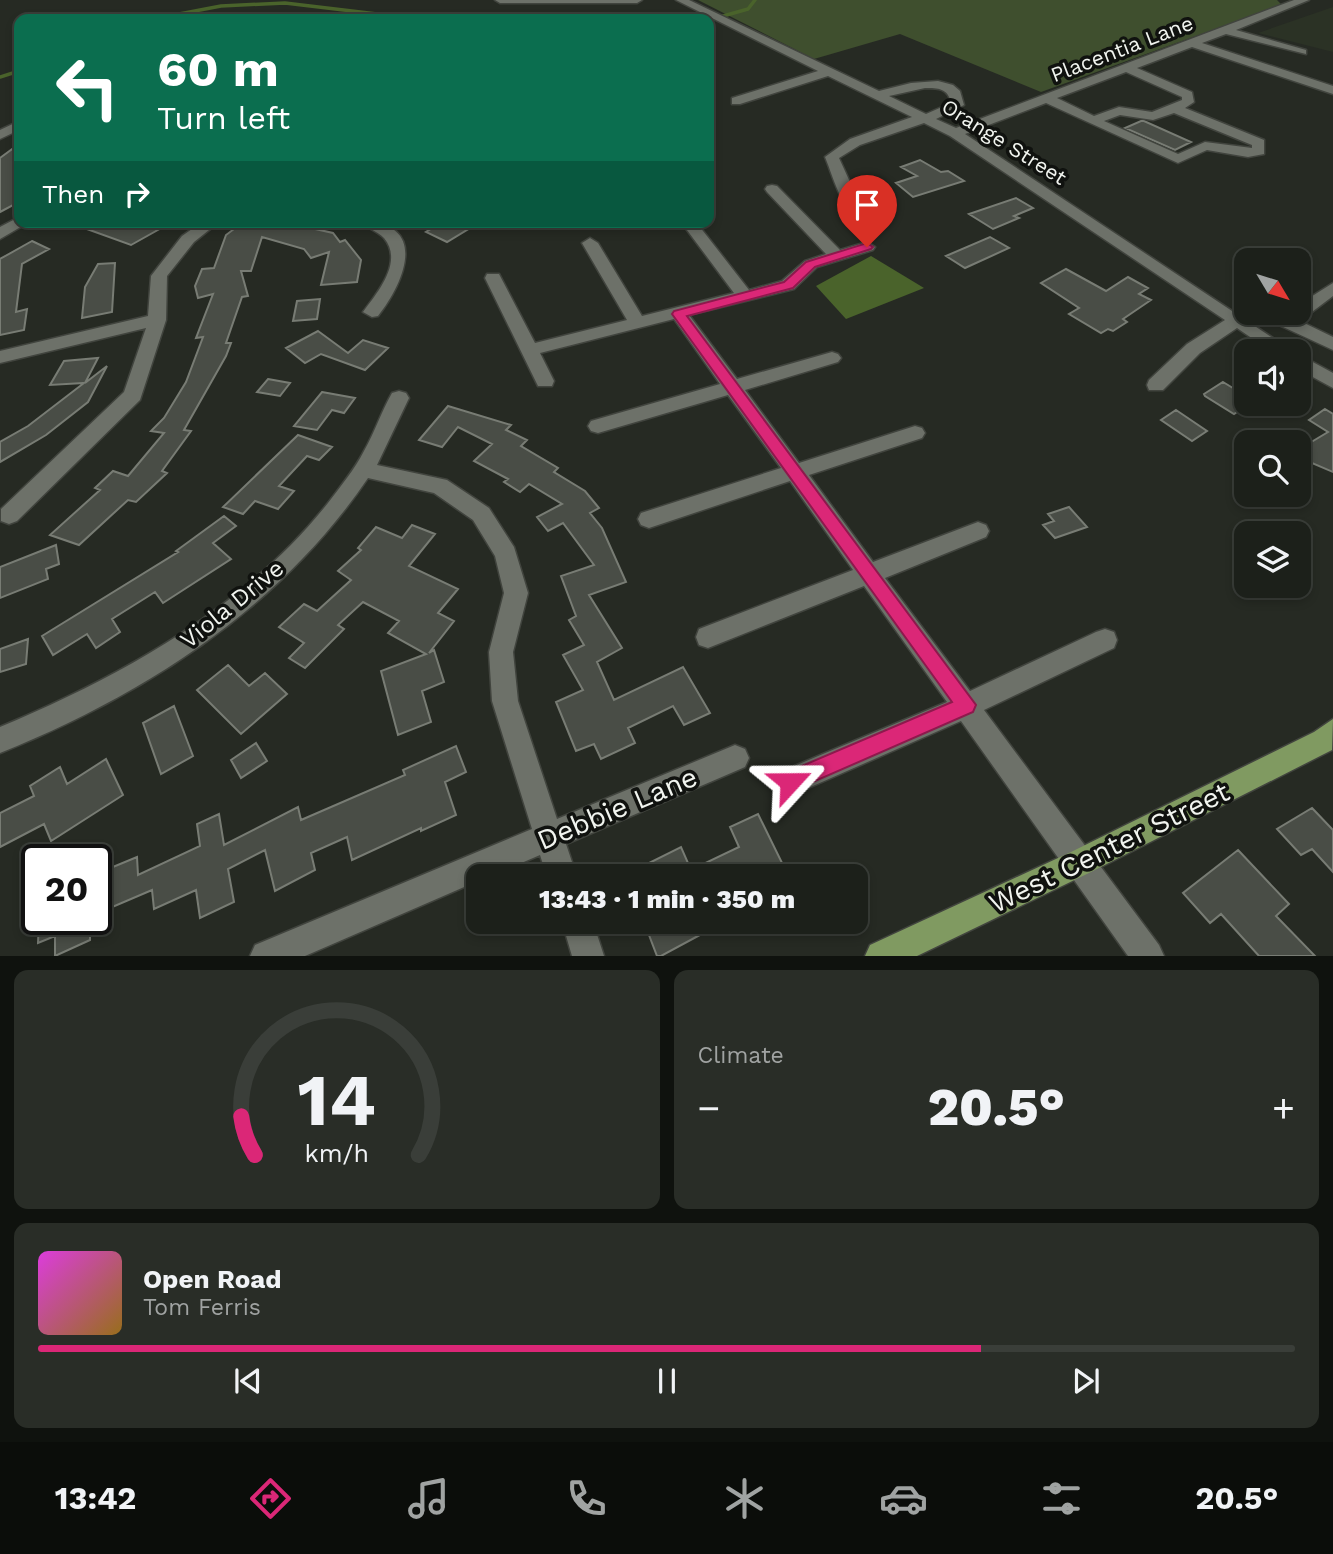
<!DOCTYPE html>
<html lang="en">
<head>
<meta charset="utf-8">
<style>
  body { margin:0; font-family:"Work Sans",sans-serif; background:#292d27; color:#f1f3f6; height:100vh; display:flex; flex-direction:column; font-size:26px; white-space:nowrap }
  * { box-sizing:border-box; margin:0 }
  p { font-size:23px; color:#a0a3a2 }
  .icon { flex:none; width:38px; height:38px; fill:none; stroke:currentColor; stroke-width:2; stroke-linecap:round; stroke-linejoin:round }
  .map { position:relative; height:956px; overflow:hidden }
  .details { display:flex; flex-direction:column; gap:14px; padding:14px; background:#0f120e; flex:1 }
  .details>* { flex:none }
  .banner { position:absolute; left:14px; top:14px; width:700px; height:214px; border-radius:14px; box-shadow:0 4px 10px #0003,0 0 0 2px #3a3e39; background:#0b6e4f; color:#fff; overflow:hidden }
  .needle { width:46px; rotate:128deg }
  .tools { position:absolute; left:1234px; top:248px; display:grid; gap:14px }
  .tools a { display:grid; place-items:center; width:77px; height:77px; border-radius:14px; background:#1c201a; box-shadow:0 4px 10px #0003,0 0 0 2px #3a3e39; font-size:35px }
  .speed { position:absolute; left:21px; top:844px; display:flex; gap:14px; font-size:35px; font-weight:700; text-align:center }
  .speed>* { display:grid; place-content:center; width:91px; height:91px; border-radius:50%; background:#1c201a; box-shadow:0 4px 10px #0003,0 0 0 2px #3a3e39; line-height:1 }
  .speed .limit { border:4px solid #111; border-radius:10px; background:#fff; color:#111 }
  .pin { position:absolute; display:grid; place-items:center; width:60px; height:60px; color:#fff; margin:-72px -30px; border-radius:50% 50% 50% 0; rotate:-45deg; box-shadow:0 0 7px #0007 }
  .pin .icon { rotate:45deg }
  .me { position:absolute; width:77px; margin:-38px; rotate:66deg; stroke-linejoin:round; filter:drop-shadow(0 0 5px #0008) }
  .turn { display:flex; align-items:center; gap:24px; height:147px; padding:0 28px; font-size:32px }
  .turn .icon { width:91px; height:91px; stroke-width:2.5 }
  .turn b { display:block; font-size:49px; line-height:60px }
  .then { display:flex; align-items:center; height:66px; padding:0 28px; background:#0003; gap:14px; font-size:26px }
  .big { font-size:52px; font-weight:800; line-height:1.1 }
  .details .tile { flex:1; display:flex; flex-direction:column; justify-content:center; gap:10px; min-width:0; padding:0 24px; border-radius:14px; background:#292d27 }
  .details .dial { align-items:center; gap:0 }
  .dial svg { height:182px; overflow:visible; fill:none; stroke:#3a3e39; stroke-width:7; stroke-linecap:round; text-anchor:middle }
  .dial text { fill:#f1f3f6; stroke:none }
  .song { display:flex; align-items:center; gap:21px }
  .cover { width:84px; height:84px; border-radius:10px; background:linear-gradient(135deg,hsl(300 70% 55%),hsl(40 70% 35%)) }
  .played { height:7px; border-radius:4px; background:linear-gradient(90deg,#db2777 75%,#3a3e39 75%) }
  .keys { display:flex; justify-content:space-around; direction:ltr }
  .heat { display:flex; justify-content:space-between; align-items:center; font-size:38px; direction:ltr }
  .details .tiles { flex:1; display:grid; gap:14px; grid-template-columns:1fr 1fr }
  .tile:last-child { grid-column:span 2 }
  .trip { position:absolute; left:466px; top:864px; width:402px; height:70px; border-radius:14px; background:#1c201a; box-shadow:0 4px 10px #0003,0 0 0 2px #3a3e39; font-weight:800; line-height:70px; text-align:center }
  .menu { display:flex; height:112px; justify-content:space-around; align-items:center; background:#0b0d0a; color:#a0a3a2 }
  .menu .icon { width:49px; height:49px }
  .menu .current { color:#db2777 }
  .menu b { font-size:32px; color:#f1f3f6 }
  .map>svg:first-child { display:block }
  .built { fill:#2b3225 }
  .green { fill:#3f4f2e }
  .water { fill:#4a632b }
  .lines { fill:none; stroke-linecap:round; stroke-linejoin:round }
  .stream { stroke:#4a632b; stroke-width:3.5 }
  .building { fill:#494d46; stroke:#787c74; stroke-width:2 }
  .minor-casing { stroke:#41443e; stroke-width:3 }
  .major-casing { stroke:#41443e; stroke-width:3 }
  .minor { fill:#6d7169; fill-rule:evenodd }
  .major { fill:#809a61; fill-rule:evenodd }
  .route { fill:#db2777; stroke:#8e194d; stroke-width:2 }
  .labels { text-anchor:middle; stroke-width:7; stroke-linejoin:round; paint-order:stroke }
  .far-street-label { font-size:21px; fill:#f1f4ef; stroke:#10120f }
  .street-label { font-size:24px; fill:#f1f4ef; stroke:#10120f }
  .near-street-label { font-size:28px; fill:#f1f4ef; stroke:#10120f }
</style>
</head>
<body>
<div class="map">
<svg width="1333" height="956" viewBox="0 0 1333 956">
  <rect width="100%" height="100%" fill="#262a23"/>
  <path class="built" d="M1333,7V52L1258,33Z"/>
  <path class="green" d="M698,0H1277L1282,5L1041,92L900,34L814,59Z"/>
  <path class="water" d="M871,256L924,288L846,319L816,286Z"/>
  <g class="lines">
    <path class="stream" d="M153,19L221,6L285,3L419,19
      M709,20L748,9L755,0
      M0,77L19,71"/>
  </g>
  <path class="building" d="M1141,121H1144L1191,142L1175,150L1125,128Z
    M19,144V202L0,212V158Z
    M920,160L941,172L948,171L964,181L913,197L896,183L917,176L901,167Z
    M1016,198L1033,208L1014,216L1019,218L993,229L969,214Z
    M73,222H172L131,245L73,224Z
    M226,222H284L333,233L340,242L345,240L361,260L357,282L321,285L329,252L311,258L304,249L262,237L251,271H241L248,296L242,297L226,343H231L226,356L184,430L191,431L162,471L167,473L136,502L128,500L79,545L50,535L100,490L95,488L113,471L128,476L164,433L151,431L164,418L186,382L203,337L196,338L213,294L198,298L195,286L202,269L214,268L226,235L234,229L226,227Z
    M442,222H480L447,242L426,232Z
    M990,237L1009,248L965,268L946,256Z
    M32,241L49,249L22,264L16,312L27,309L24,330L0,335V259Z
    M115,263L112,312L82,318L85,287L98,264Z
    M1066,269L1106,291L1128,277L1148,288L1139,294L1151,300L1123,319L1127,322L1113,331L1108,329L1101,333L1069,314L1079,308L1041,283Z
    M320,299L317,319L293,321L297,301Z
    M318,331L348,353L363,340L388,348L365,370L321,354L305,363L286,348Z
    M98,358L85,383L107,366L88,402L46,435L0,462V442L28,426L84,383L50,385L64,361Z
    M268,379L290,383L280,396L257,392Z
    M1223,382L1246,396V406L1234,414L1205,396L1204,394Z
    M322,392L355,398L344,413L332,410L317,430L294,426Z
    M448,406L511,425L506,430L527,440L521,446L558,468L554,472L585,491L599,508L590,513L602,528L626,582L589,595L622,648L597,662L614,700L683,667L710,713L684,725L673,706L628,728L635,743L601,759L594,744L576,751L556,702L583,690L563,655L584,645L569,620L576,616L561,576L594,565L563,523L548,531L537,517L562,504L529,484L520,492L504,482L508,479L474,461L492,444L458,427L442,447L419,440Z
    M1325,409L1333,414V472L1298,457V450L1328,432L1309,420Z
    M1176,410L1207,431L1192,441L1161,420Z
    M298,435L332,447L319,460L307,456L279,486L294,491L278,509L255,501L243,514L223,507Z
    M1069,507L1087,527L1055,538L1043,525L1054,521L1048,514Z
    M224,516L236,526L213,543L231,559L163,603L155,592L112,619L120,632L96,648L87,634L53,655L42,636L178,552L176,551Z
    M412,525L435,534L409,566L458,589L438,613L454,621L429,653L434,650L444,682L422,691L431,722L398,735L381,671L426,654L388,633L399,621L363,602L338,625L344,629L305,668L289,658L304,643L279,627L304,604L317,611L351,580L338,571L361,550L358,548L376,527L402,538Z
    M56,545L59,564L46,569L48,579L0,598V567Z
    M28,639L26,664L0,672V649Z
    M228,665L249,686L265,673L287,694L241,734L197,690Z
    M174,706L193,756L161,774L143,723Z
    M256,743L267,761L241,778L231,760Z
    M456,746L466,772L445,782L456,815L421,831V828L352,860L347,837L311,853L315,870L275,891L265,850L228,869L234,902L200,918L196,890L154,909L152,890L96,914V874L137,857L138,875L200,846L197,824L219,814L224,845L298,807L301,820L405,775L403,770Z
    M106,759L123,795L51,841L44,824L0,847V813L34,796L30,786L60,767L67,784Z
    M1312,808L1333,830V872L1312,849L1301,855L1277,829Z
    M758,814L786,871L775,877H621L681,847L691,870L739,847L730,827Z
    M1238,850L1289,904L1276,916L1315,956H1259L1221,914L1210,923L1183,893Z
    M39,919H94L90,920V940L55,956V936L38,943Z
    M644,922H724L661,956H657Z"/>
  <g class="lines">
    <g class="minor-casing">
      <path id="minor" d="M495,0H642L637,3H500Z
        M676,0H689L879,91L911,83L938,81L953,85L960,91L964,105L936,119L956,128L1294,0H1309L1236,30L1306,50V54L1226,34L1202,43L1333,86V94L1192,47L1137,68L1192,92L1194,102L1185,108L1264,140V154L1248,157L1207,150L1178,163L1046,103L965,134L1294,352H1272L1237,328L1200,353L1163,390H1149L1147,385L1149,380L1187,344L1225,320L950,136L924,123L860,145L839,158L860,204L880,222L872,227C843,219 835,181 825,157L850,139L912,117L828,76L740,104H732V98L818,71ZM1126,72L1182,97V100L1152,112L1119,107L1094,116L1057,98ZM925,88C938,88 948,88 951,103L926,114L889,96ZM1174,113L1252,145V148L1205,142L1178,154L1104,121L1120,115L1153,120Z
        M19,121V130L0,139V130Z
        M772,185L777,186L840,250L867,242L875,247L873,250L817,267L794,289L689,315L737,379L832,352L838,354L841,358L838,362L745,390L799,463L915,426L922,428L925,433L922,438L809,475L873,562L970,525L978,522L986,525L989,531L986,537L885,578L970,691L1096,632L1105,629L1114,632L1117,640L1114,648L984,710L1159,945L1164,956H1128L961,721L790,796L780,792L776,782L780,772L947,702L864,586L708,648L699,645L696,637L699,629L853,570L790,481L649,528L641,525L638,519L641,513L781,468L728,395L598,433L591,431L588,426L591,421L720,384L674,319L540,353L554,381L552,386H538L485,278L487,274H499L535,343L627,320L582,243L590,238L598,243L642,316L734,293L681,222H696L749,290L782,281L805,261L826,254L767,192L765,189L767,186Z
        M19,217V222H26L24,225L0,239V227Z
        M202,222H219L194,242L167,276L166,320L140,400L17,521L9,524L1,521V509L124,392L146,328L0,363V351L148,316L151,276L182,236Z
        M362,222C429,222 405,282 378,316L372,317L363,312C377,293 404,262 384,238C377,231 368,229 362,222Z
        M1333,283V296L1300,321L1333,337V350L1281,326L1278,322C1284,314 1289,313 1298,313V305Z
        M1298,354L1333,373V388L1298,369Z
        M399,391L406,393L409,398L377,465L447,480L489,508L514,547L528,593L513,652L518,701L557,819L735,745L745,749L749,758L745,767L566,844L577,877H547L540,855L489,877H478V881L305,956H250L255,945L532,829L492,701L489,652L504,593L495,556L473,520L434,493L368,478C280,608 144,695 0,753V727C120,677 245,608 328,503C340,487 355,469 364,451C375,432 381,412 392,393Z
        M562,922H593L604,956H572Z"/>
    </g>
    <g class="major-casing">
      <path id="major" d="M1333,719L1332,750L1091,872L917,956H865L870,945L1071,852L1314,732Z"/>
    </g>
    <use href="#minor" class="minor"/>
    <use href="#major" class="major"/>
  </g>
  <path class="route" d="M867,243L873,247L871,249L815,267L793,288L687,316L976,705L973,712L790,792L783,789L780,782L783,774L952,702L672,314L674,311L784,282L806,262Z"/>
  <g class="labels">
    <g class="far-street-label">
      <text transform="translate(1122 49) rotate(-21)" y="7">Placentia Lane</text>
      <text transform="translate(1004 142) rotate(32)" y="7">Orange Street</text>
    </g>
    <g class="street-label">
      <text transform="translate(232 604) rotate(-39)" y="8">Viola Drive</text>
    </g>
    <g class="near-street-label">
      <text transform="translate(617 808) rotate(-23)" y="10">Debbie Lane</text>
      <text transform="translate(1109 847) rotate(-26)" y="10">West Center Street</text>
    </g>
  </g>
</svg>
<div class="tools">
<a><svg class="needle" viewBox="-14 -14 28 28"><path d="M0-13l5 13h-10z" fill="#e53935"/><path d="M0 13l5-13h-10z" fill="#a0a3a2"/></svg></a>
<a><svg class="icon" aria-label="sound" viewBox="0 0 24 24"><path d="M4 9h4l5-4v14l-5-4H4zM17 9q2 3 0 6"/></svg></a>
<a><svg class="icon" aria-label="search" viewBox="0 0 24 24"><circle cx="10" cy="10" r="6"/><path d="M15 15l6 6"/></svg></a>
<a><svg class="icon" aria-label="layers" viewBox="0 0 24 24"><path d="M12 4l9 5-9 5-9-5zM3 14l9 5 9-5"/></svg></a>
</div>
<div class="speed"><div class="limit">20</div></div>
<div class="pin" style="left:867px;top:247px;background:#d93025"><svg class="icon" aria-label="arrive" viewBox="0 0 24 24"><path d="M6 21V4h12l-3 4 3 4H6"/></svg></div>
<svg class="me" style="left:790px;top:782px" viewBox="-20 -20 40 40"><path d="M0-17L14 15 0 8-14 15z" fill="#db2777" stroke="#fff" stroke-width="4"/></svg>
<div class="trip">13:43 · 1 min · 350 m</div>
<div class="banner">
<div class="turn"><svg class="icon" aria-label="left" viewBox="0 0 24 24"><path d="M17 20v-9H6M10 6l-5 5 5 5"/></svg><div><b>60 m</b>Turn left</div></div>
<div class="then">Then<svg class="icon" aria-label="right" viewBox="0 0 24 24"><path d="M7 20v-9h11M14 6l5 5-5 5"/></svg></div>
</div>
</div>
<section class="details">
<div class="tiles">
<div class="tile dial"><svg viewBox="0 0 100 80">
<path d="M14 69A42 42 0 1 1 86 69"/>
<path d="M14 69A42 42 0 0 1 8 52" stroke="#db2777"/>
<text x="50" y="56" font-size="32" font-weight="700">14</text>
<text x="50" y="72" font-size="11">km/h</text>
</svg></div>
<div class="tile"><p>Climate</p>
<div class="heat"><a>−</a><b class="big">20.5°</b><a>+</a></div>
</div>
<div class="tile">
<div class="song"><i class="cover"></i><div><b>Open Road</b><p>Tom Ferris</p></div></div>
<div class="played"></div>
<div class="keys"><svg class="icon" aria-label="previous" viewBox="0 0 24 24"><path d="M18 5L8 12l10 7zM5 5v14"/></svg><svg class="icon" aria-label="pause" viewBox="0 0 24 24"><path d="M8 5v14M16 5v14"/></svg><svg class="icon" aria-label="next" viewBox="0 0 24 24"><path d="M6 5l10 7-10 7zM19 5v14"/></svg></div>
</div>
</div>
</section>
<nav class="menu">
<b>13:42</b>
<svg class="icon current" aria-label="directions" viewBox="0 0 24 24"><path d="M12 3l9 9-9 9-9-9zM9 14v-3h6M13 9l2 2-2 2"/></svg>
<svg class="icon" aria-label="music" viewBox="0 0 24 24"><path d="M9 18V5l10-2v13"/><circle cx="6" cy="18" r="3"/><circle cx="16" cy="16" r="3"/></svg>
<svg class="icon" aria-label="phone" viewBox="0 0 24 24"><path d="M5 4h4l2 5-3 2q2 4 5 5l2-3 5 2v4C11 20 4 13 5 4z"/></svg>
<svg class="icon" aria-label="climate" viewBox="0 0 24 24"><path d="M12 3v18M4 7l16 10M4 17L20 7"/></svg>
<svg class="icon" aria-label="car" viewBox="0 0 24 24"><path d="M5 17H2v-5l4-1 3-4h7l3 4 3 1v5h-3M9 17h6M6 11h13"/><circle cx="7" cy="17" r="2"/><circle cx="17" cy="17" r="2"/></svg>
<svg class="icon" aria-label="filters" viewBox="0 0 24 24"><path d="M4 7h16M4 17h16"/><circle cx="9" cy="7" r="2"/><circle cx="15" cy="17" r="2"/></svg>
<b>20.5°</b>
</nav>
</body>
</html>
